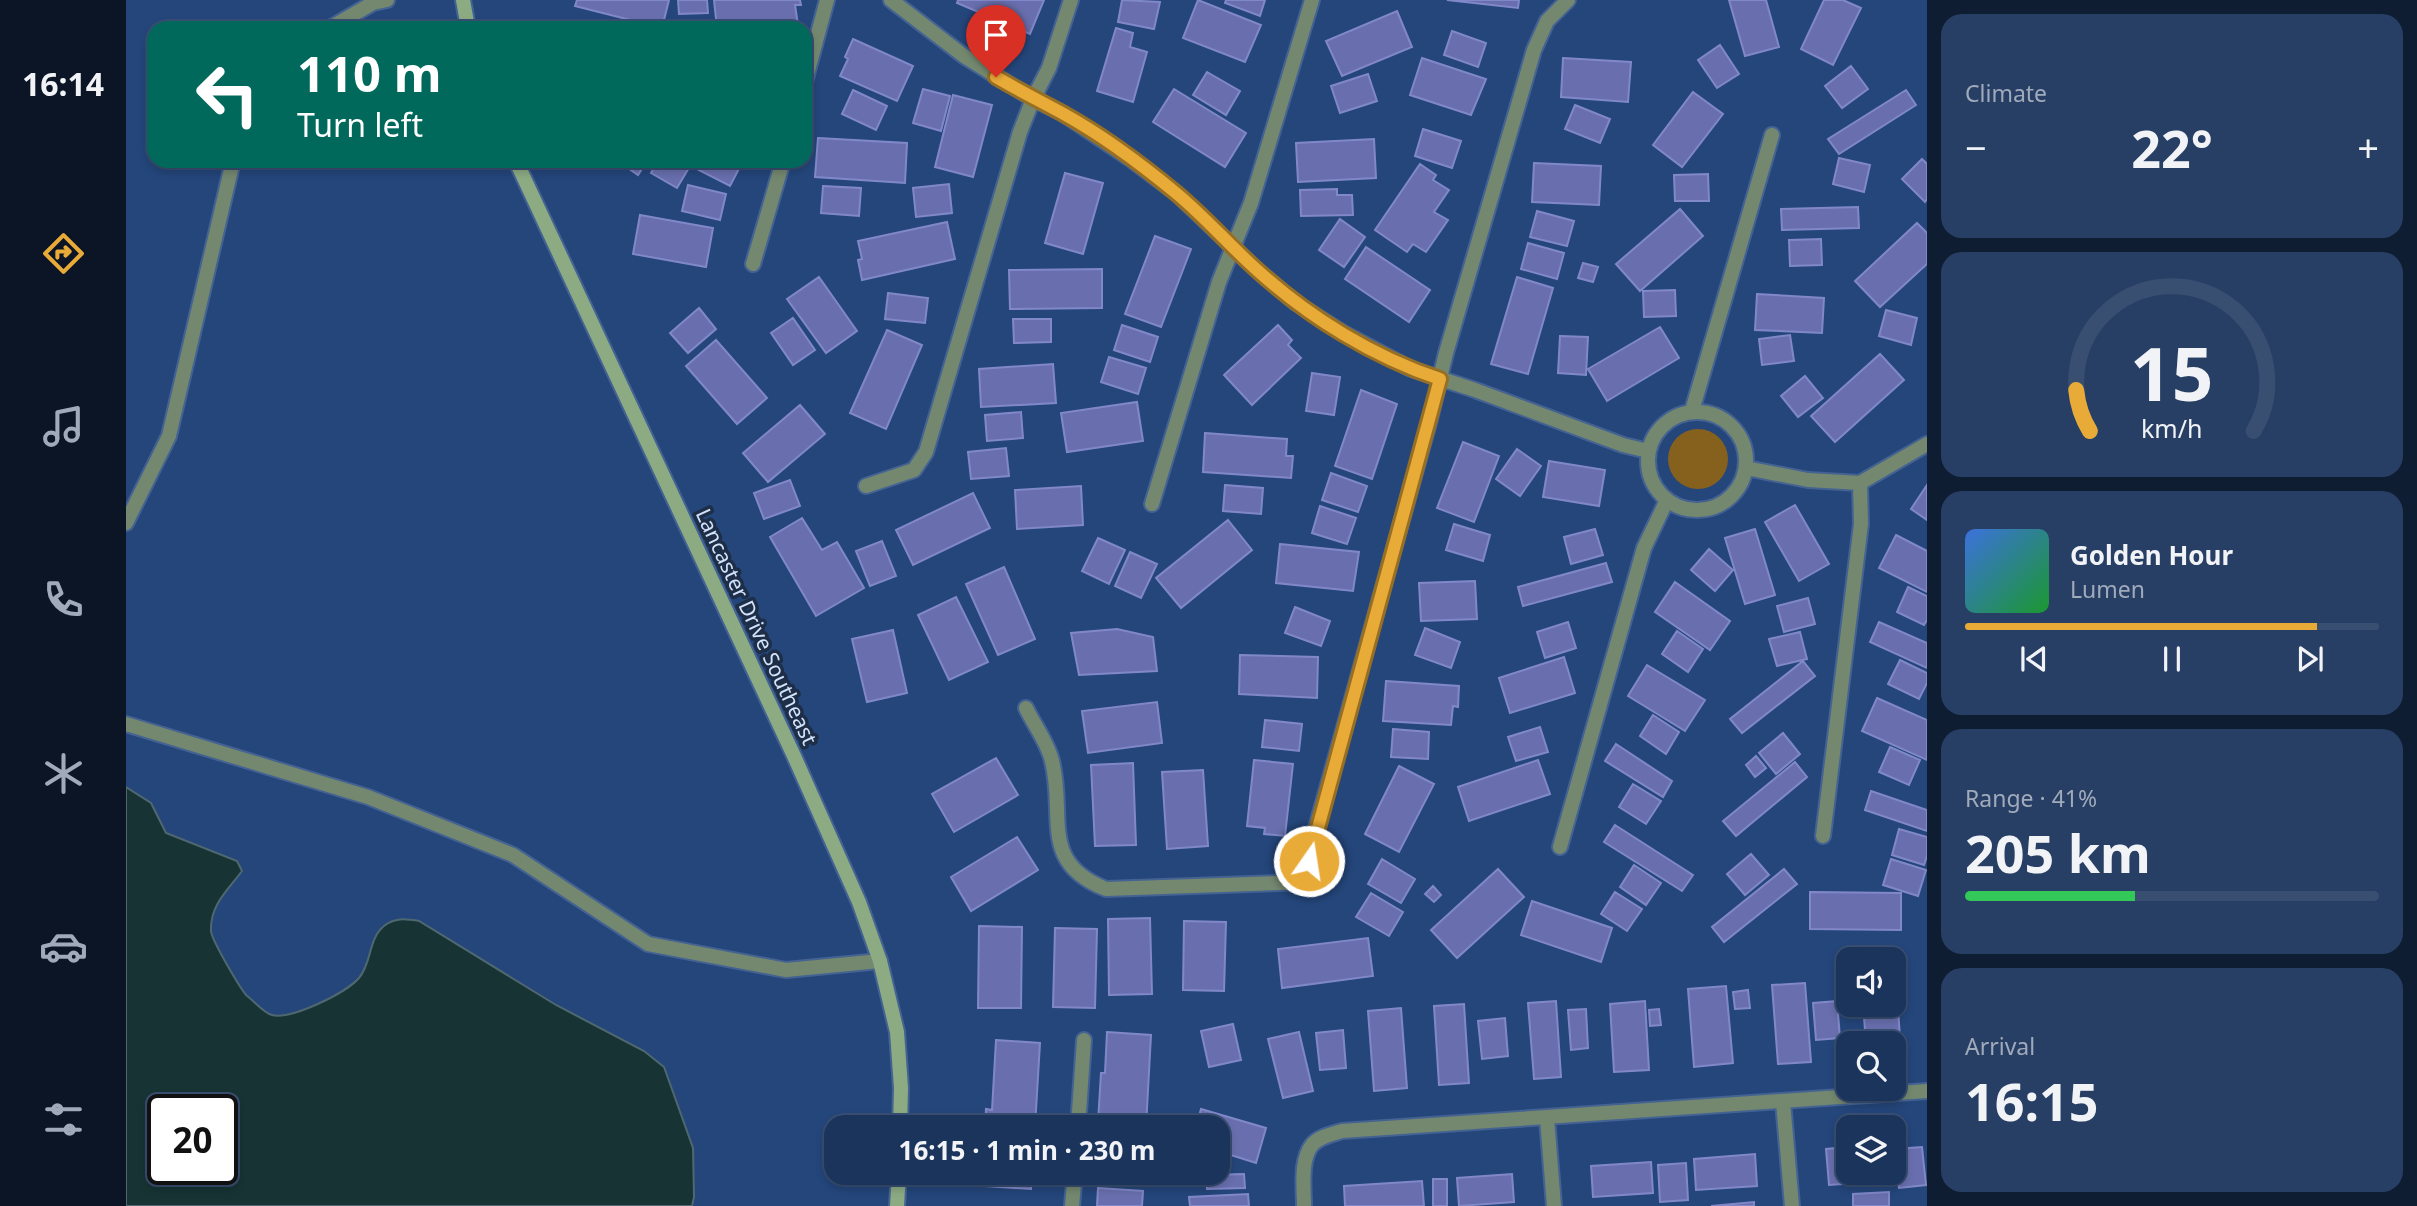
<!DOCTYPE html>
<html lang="en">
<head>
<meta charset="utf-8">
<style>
  body { margin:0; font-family:"Noto Sans",sans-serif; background:#283f65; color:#f1f3f6; height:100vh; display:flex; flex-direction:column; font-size:26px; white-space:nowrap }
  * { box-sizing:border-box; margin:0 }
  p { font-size:23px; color:#a0aabb }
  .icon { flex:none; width:38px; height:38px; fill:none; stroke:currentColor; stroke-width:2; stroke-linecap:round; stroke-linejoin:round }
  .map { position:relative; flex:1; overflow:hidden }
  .panel { display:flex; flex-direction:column; gap:14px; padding:14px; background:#0f1d33; width:490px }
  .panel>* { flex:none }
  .guide { position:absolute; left:21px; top:21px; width:665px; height:147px; border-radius:21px; box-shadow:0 4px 10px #0003,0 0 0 2px #394f72; background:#00695c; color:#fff; overflow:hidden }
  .tools { position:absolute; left:1710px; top:947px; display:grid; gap:14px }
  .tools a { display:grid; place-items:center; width:70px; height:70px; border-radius:14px; background:#1b345c; box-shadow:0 4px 10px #0003,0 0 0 2px #394f72; font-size:35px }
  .speed { position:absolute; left:21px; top:1094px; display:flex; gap:14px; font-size:35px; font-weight:700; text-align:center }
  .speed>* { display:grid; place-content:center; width:91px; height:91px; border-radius:50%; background:#1b345c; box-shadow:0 4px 10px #0003,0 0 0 2px #394f72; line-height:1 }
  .speed .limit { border:4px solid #111; border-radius:10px; background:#fff; color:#111 }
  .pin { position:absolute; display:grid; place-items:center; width:60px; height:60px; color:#fff; margin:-72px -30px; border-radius:50% 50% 50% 0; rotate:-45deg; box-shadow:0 0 7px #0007 }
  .pin .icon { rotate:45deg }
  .me { position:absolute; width:77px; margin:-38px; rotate:13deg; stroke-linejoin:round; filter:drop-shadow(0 0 5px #0008) }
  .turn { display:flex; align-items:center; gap:24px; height:147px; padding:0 35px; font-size:32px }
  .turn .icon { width:91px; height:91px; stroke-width:2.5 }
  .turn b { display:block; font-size:49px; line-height:60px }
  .big { font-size:52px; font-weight:700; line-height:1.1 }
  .panel .widget { flex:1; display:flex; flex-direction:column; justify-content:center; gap:10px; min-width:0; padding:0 24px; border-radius:21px; background:#283f65 }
  .panel .dial { align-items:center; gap:0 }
  .dial svg { height:182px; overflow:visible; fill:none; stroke:#394f72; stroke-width:7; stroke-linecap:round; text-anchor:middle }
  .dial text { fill:#f1f3f6; stroke:none }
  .song { display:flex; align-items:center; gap:21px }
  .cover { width:84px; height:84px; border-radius:10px; background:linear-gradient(135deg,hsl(220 70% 55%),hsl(130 70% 35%)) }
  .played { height:7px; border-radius:4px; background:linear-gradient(90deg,#e9ab38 85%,#394f72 85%) }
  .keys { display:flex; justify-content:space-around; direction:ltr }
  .heat { display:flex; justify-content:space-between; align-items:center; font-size:38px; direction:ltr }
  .charge { height:10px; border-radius:5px; background:linear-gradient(90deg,#34c759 41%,#394f72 0) }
  .trip { position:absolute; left:698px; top:1115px; width:406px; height:70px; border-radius:21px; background:#1b345c; box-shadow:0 4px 10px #0003,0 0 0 2px #394f72; font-weight:700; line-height:70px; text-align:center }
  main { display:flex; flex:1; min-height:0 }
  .menu { display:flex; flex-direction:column; width:126px; justify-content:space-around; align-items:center; background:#0b1525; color:#a0aabb }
  .menu .icon { width:49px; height:49px }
  .menu .current { color:#e9ab38 }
  .menu b { font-size:32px; color:#f1f3f6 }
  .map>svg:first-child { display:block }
  .green { fill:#86611d }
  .water { fill:#173334; stroke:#4f6870; stroke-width:2; fill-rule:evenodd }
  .building { fill:#696fae; stroke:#8188c9; stroke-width:2 }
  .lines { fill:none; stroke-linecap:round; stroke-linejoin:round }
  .service-casing { stroke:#446292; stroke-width:18 }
  .minor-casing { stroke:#446292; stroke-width:18 }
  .secondary-casing { stroke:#446292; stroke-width:18 }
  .service { stroke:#74886f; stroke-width:14 }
  .minor { stroke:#74886f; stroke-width:14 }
  .secondary { stroke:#8cab83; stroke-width:14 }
  .route-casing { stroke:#976f24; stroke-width:18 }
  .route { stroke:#e9ab38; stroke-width:12 }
  .labels { text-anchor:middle; stroke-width:7; stroke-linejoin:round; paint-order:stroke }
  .street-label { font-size:21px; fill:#d3e3fc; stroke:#1e2e46 }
</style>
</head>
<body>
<main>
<nav class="menu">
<b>16:14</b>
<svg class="icon current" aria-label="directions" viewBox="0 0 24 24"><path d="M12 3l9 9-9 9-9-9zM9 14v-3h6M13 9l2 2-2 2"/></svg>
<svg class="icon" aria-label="music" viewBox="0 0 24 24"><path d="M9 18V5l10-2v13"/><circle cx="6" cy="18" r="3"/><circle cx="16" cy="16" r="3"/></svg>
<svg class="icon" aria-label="phone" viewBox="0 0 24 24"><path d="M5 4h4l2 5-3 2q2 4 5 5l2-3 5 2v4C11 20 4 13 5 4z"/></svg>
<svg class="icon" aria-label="climate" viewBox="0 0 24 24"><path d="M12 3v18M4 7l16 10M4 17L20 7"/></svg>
<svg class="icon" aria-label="car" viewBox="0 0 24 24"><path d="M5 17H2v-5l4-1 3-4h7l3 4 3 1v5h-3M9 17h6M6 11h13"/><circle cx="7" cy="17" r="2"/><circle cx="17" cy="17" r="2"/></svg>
<svg class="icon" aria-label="filters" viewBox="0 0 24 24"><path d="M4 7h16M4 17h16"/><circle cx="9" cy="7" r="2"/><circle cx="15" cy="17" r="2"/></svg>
</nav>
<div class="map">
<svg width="1801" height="1206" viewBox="0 0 1801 1206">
  <rect width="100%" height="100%" fill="#24467b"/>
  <path class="green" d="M1542 459a30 30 0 1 1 60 0a30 30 0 1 1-60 0Z"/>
  <path class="water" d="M0,787L25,803L40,833L111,861L116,871C101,891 84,905 85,931C85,939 115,990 121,996C128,1001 138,1013 146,1015C165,1020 220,993 233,978C246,963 242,939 258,926C269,917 280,919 293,921L430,1005L518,1051L538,1067L567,1148L568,1197L566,1206H0ZM37,1110H96V1169H37Z"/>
  <path class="building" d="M451,0H543L536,28L449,6Z
    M552,0H581L582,13L553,14Z
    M588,0H674L675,5H669L672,25L657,28H591Z
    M832,0H918L904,34L831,3Z
    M996,0L1034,2L1028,29L992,22Z
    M1072,0L1135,25L1119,62L1057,38Z
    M1100,0H1139L1134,16L1099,3Z
    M1321,0H1393L1392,8Z
    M1603,0H1640L1653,47L1619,56Z
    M1698,0H1717L1735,8L1707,65L1675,49Z
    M1271,11L1286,47L1216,76L1200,41Z
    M990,28L1007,33L1004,47L1021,52L1007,102L971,91Z
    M1326,31L1360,43L1352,67L1318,55Z
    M727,39L787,66L771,101L714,76L722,59L719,57Z
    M1594,45L1613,74L1591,88L1572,60Z
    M1296,58L1360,79L1345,115L1284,95Z
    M1437,58L1505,62L1502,102L1435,97Z
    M1725,66L1742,89L1716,108L1699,86Z
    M1081,72L1114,91L1100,115L1067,95Z
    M1242,74L1251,101L1214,113L1205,86Z
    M797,89L824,96L815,131L787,123Z
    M1048,89L1120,133L1099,167L1027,122Z
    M727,90L761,106L750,130L716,114Z
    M1780,90L1790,105L1713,154L1702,139Z
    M1567,92L1597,114L1556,167L1527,145Z
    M827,95L866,105L847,177L809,167Z
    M1449,105L1484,119L1474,143L1439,129Z
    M1297,129L1335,141L1326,168L1289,156Z
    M692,138L781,143L779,183L689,177Z
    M1248,139L1250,178L1172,182L1170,143Z
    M1713,158L1744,165L1738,192L1707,184Z
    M1796,159L1801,164V199L1799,202L1776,179Z
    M492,161H521L512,175Z
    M532,161H567L551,188L525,173Z
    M572,161H617L604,186L569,168Z
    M1408,163L1475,166L1473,205L1406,202Z
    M1294,164L1310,175L1307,180L1323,190L1308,212L1322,220L1300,252L1287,244L1281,252L1249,230Z
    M939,173L977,183L957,254L919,243Z
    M1582,174L1583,201H1549L1548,175Z
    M823,184L826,213L790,217L787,188Z
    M562,185L600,194L594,220L556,211Z
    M697,186L735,188L733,216L695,213Z
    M1211,189V195H1226L1227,215L1175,216L1174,190Z
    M1732,207L1733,228L1656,230L1655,209Z
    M1554,209L1577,236L1514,291L1490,264Z
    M1411,211L1448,221L1441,246L1404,237Z
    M514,215L587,228L580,267L507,254Z
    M1214,219L1239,237L1218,267L1193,250Z
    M821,222L829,259L736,280L732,260L736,259L732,241Z
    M1791,223L1801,233V264L1754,307L1729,281Z
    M1029,236L1065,249L1035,327L999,314Z
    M1695,239L1696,265L1664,266L1663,240Z
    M1402,243L1438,253L1431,279L1395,269Z
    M1240,247L1304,290L1283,322L1219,279Z
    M1457,263L1472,267L1467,282L1452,278Z
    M976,269V308L884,309L883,270Z
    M693,277L731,331L700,353L661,299Z
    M1391,277L1427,288L1402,374L1365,364Z
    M1549,290L1550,316L1518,317L1517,291Z
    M762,293L802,298L799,323L759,319Z
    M1631,294L1698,298L1696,333L1629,330Z
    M573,308L590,329L562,353L544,333Z
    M1760,310L1791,318L1785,345L1753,336Z
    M667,318L689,350L667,365L645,333Z
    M887,319H925V342L888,343Z
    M996,325L1032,337L1024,362L988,350Z
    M1152,325L1166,340L1162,345L1175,358L1126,405L1098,375Z
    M1534,327L1553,358L1481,401L1462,369Z
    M761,330L796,345L760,429L724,413Z
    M1664,335L1668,361L1636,365L1633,339Z
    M1434,336L1462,337L1460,375L1432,373Z
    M590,340L641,398L611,424L560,366Z
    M1754,354L1778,380L1709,442L1685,416Z
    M983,357L1020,368L1012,394L975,382Z
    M927,364L930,403L855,407L853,369Z
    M1186,373L1214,377L1208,415L1180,411Z
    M1679,376L1697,398L1672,417L1655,396Z
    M1235,390L1271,404L1246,479L1209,466Z
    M1011,402L1017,441L941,452L935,413Z
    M674,405L699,434L642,482L617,453Z
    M895,412L897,438L861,441L859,415Z
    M1079,433L1161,439L1160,456H1167L1165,478L1077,472Z
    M1337,442L1373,456L1348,522L1311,508Z
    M880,448L883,476L845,479L842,452Z
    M1391,449L1415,466L1394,496L1370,479Z
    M1423,461L1479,470L1473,506L1417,497Z
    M1205,473L1241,486L1232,512L1196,500Z
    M664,480L674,506L638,519L628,493Z
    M1099,485L1137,488L1135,514L1097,511Z
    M1801,485V520L1785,509Z
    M955,486L957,525L891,529L889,490Z
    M847,493L864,528L787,565L770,530Z
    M1669,505L1703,564L1673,581L1639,522Z
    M1194,506L1230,518L1221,544L1186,533Z
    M676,518L696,550L711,542L738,588L690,616L644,537Z
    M1102,520L1126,550L1055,608L1030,578Z
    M1328,524L1364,535L1357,561L1320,550Z
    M1469,529L1477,555L1445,564L1438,537Z
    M1629,529L1649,595L1619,604L1599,538Z
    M1770,535L1801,551V592L1753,568Z
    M972,538L999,550L983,584L956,571Z
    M756,541L770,576L744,586L730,551Z
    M1154,544L1233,552L1227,591L1150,583Z
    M1583,549L1607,570L1589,591L1565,570Z
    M1004,552L1031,564L1015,598L989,586Z
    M1480,563L1486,582L1397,606L1392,587Z
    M878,567L909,639L872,655L840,584Z
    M1349,581L1351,619L1295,621L1293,583Z
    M1549,582L1604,621L1584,650L1529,612Z
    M1782,587L1801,596V620L1798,625L1771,612Z
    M830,597L862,662L823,680L792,615Z
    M1682,598L1689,624L1658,632L1651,606Z
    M1169,607L1204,621L1195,646L1159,633Z
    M1442,622L1450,648L1419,658L1411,632Z
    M1753,622L1801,643V668L1744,642Z
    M1299,628L1334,642L1325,668L1289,655Z
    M991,629L1027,637L1031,671L953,675L945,633Z
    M767,630L781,693L741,702L726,639Z
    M1551,631L1577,649L1562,672L1536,654Z
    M1674,632L1681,659L1651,666L1643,639Z
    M1114,655L1192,657L1191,698L1113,694Z
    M1438,657L1449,693L1384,713L1373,678Z
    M1774,660L1801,673V683L1793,699L1762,684Z
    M1677,661L1689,676L1616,733L1604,719Z
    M1521,665L1579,700L1559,731L1502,696Z
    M1260,681L1333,686L1332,707L1327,706L1325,725L1257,721Z
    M1751,698L1801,720V760L1736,731Z
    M1031,702L1036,743L962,753L956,711Z
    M1527,715L1553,732L1540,754L1514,736Z
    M1139,720L1176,724L1173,751L1136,747Z
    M1414,727L1422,752L1390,761L1382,737Z
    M1267,729L1303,732L1302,759L1265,757Z
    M1657,733L1674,754L1650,774L1633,753Z
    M1490,744L1546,781L1537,797L1479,761Z
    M1764,747L1794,760L1783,785L1753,772Z
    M1630,756L1640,768L1629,777L1620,765Z
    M870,758L892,795L828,832L806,794Z
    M1128,760L1167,764L1159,836L1138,834L1139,828L1121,826Z
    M1412,760L1424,794L1343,821L1332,787Z
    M1669,762L1681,777L1610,836L1597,821Z
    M1007,763L1010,845L969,846L965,765Z
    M1273,766L1308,784L1273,852L1239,834Z
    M1077,770L1082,846L1041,849L1036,772Z
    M1507,784L1535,801L1520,824L1493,807Z
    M1745,791L1801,810V831L1739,810Z
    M1489,825L1567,875L1556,891L1478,842Z
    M1773,829L1801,837V856L1798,865L1766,855Z
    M891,837L912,870L845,911L825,877Z
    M1625,854L1643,875L1619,895L1601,874Z
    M1256,859L1289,879L1275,903L1242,884Z
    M1765,859L1800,870L1792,896L1757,885Z
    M1508,865L1535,883L1520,905L1494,887Z
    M1372,869L1398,897L1331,958L1305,930Z
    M1658,869L1671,884L1598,942L1586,927Z
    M1307,886L1315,895L1308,902L1299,894Z
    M1489,892L1516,909L1501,931L1475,914Z
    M1684,892L1775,893V930L1684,929Z
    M1245,893L1277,912L1263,936L1230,917Z
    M1406,901L1486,928L1475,962L1395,935Z
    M1024,918L1026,994L983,995L982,919Z
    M1058,921L1100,922L1098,991L1057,990Z
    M853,926L896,927L895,1008H852Z
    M929,928L971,929L969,1008L927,1007Z
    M1242,938L1247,976L1156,988L1152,949Z
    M1768,976H1770L1775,1054H1768V1043H1740L1737,1004H1768Z
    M1679,983L1685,1062L1652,1064L1646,985Z
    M1600,986L1607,1063L1568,1067L1562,989Z
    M1622,990L1624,1008L1609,1009L1607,992Z
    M1430,1001L1435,1077L1408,1079L1402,1003Z
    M1519,1001L1523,1070L1488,1072L1484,1004Z
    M1711,1001L1714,1038L1690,1040L1687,1003Z
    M1338,1004L1343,1083L1313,1085L1308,1006Z
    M1275,1008L1281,1088L1248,1091L1242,1011Z
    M1460,1009L1462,1048L1445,1050L1442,1010Z
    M1533,1009L1535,1025L1524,1026L1523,1010Z
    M1379,1018L1382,1056L1356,1059L1352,1021Z
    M1107,1024L1115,1060L1083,1067L1075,1031Z
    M1217,1030L1220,1068L1194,1070L1190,1033Z
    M981,1032L1025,1035L1020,1127H976V1123L972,1122L975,1073H979Z
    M1173,1032L1187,1091L1157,1098L1142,1039Z
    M870,1040L914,1043L909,1127H859L860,1109L866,1110Z
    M1075,1109L1140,1128L1130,1163L1092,1151V1127H1070Z
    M1722,1147V1172H1760L1761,1181L1703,1185L1700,1149Z
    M1796,1147L1800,1185L1773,1188L1769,1149Z
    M1629,1154L1631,1186L1570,1190L1568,1159Z
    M1525,1162L1527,1193L1467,1197L1465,1166Z
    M1560,1163L1562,1200L1534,1202L1532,1165Z
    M861,1172H906L905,1189L860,1186Z
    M1118,1174L1119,1188L1081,1189L1080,1175Z
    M1386,1174L1388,1202L1333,1206L1331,1178Z
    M1307,1179H1321V1206H1307Z
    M1296,1181L1298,1206H1219L1218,1186Z
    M972,1188L1017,1191L1016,1206H971Z
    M1763,1192V1206H1727V1194Z
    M1122,1194L1123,1206H1064L1063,1197Z
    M1628,1202V1206H1585Z"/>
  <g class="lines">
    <g class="service-casing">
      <path id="service" d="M765,0L838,56L907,99L936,113L1006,160L1050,193L1132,271L1170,303L1219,334L1285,369L1349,390L1497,445L1522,451
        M204,28L247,3L261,0
        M679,82L701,0
        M627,264L657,161
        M1566,411L1646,135
        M1522 461a49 49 0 1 1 98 0a49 49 0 1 1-98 0Z
        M1620,468L1682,480L1734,483L1801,444
        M740,486L788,470L800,452L894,132L907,99L923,68L945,0
        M1026,504L1093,282L1125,203L1186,0
        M0,523L43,436L107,161
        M900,708C908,725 922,743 926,761C940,816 912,862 980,889L1178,882L1187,839L1304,419L1320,353L1408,50L1421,21L1442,0
        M0,724L242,797L387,855L522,944L660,970L754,961
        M1697,836L1735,524L1734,483
        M1434,847L1518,548L1541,500
        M952,1127L958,1040
        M946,1206L949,1172"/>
    </g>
    <g class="minor-casing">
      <path id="minor" d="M1657,1102L1666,1206
        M1421,1118L1428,1206
        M1178,1206C1178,1188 1174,1160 1186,1145C1192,1137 1206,1134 1216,1131L1801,1091"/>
    </g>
    <g class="secondary-casing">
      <path id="secondary" d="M337,0L342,28
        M390,161L668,756L733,902L754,961L771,1032L775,1088L774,1127
        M771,1206L773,1172"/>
    </g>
    <use href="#service" class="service"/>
    <use href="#minor" class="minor"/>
    <use href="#secondary" class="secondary"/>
  </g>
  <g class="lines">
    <g class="route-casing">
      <path id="route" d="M870,77C892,90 914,101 936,113C976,135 1015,164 1050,193C1079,217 1103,245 1131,270C1183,317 1247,357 1314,379L1183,861"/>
    </g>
    <use href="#route" class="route"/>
  </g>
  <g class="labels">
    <g class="street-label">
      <text transform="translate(630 627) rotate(65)" y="7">Lancaster Drive Southeast</text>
    </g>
  </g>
</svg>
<div class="tools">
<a><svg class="icon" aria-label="sound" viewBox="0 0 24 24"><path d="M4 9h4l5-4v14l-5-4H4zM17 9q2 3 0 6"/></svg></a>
<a><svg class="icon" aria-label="search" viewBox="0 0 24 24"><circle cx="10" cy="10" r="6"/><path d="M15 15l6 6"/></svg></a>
<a><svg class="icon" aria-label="layers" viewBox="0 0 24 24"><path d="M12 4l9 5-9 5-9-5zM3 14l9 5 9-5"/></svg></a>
</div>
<div class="speed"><div class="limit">20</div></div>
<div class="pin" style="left:870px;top:77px;background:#d93025"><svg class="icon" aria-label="arrive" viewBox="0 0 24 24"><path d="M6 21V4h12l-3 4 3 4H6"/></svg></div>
<svg class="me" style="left:1183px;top:861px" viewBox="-20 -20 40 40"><circle r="17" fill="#e9ab38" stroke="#fff" stroke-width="3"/><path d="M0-11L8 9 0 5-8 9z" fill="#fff"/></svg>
<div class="trip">16:15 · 1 min · 230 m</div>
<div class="guide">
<div class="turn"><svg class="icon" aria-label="left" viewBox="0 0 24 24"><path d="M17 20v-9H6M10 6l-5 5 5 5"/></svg><div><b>110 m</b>Turn left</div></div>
</div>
</div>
<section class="panel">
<div class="widget"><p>Climate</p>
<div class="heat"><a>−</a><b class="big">22°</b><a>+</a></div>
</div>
<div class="widget dial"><svg viewBox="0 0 100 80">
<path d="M14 69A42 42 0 1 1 86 69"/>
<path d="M14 69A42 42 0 0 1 8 51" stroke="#e9ab38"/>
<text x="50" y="56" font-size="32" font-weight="700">15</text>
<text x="50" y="72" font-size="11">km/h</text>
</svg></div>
<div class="widget">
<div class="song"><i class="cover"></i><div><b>Golden Hour</b><p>Lumen</p></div></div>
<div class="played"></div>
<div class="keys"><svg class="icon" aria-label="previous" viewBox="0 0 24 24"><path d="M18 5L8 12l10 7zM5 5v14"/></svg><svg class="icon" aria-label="pause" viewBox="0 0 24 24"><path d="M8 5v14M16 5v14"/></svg><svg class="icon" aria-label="next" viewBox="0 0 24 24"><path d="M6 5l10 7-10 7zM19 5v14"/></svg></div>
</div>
<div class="widget"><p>Range · 41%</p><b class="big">205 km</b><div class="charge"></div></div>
<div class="widget"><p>Arrival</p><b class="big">16:15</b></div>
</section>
</main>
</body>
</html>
